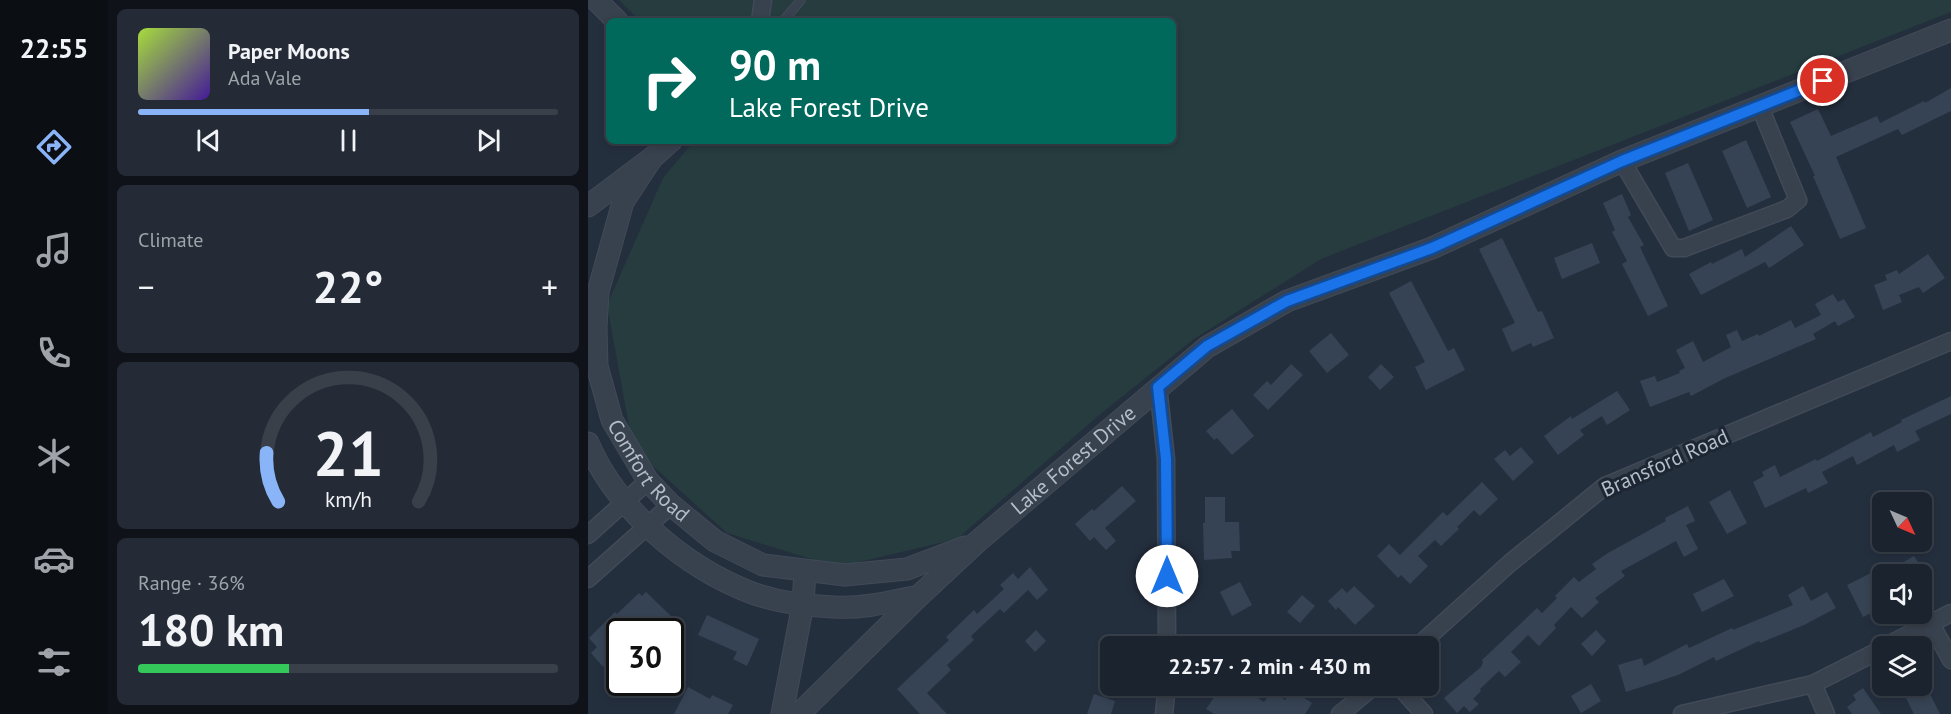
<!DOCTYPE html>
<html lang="en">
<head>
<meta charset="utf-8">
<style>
  body { margin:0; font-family:"PT Sans",sans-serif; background:#242b36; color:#f1f3f6; height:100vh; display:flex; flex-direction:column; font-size:22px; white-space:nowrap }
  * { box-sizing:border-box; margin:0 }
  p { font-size:20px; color:#a0a4aa }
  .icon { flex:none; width:33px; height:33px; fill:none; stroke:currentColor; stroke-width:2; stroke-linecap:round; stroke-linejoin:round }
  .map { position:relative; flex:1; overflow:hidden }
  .side { display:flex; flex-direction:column; gap:9px; padding:9px; background:#0f1319; width:480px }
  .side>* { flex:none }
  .top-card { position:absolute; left:18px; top:18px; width:570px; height:126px; border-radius:9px; box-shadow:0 3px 9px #0003,0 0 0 2px #39404a; background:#00695c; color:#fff; overflow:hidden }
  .needle { width:39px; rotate:134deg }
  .controls { position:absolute; left:1284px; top:492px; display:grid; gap:12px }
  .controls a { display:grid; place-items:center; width:60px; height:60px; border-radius:9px; background:#1b232e; box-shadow:0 3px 9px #0003,0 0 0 2px #39404a; font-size:30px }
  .speed { position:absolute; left:18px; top:618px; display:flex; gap:12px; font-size:30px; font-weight:700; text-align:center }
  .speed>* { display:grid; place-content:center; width:78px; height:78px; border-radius:50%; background:#1b232e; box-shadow:0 3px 9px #0003,0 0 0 2px #39404a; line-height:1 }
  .speed .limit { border:3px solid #111; border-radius:9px; background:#fff; color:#111 }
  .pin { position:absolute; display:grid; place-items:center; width:51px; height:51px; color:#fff; margin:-26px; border:3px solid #fff; border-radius:50%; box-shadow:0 2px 6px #0007 }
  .me { position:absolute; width:66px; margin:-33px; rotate:0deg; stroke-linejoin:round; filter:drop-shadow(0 0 4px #0008) }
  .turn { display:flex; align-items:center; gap:21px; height:126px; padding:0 24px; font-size:27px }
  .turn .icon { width:78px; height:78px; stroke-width:2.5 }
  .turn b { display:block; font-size:42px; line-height:51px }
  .big { font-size:45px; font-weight:600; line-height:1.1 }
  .side .tile { flex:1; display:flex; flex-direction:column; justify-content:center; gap:9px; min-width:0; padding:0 21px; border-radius:9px; background:#242b36 }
  .side .dial { align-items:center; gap:0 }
  .dial svg { height:156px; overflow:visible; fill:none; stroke:#39404a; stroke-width:7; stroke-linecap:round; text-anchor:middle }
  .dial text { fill:#f1f3f6; stroke:none }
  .song { display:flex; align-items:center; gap:18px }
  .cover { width:72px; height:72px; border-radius:9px; background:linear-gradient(135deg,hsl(80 70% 55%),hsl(260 70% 35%)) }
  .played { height:6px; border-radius:3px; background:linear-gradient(90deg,#8ab4f8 55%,#39404a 55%) }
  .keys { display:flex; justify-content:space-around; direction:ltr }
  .heat { display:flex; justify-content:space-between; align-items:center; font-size:33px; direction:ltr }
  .charge { height:9px; border-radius:4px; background:linear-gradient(90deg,#34c759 36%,#39404a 0) }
  .trip { position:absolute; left:512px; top:636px; width:339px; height:60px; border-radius:9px; background:#1b232e; box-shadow:0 3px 9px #0003,0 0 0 2px #39404a; font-weight:600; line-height:60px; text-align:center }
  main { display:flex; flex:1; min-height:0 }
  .menu { display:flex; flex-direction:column; width:108px; justify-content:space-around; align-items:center; background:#0b0e12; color:#a0a4aa }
  .menu .icon { width:42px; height:42px }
  .menu .on { color:#8ab4f8 }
  .menu b { font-size:27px; color:#f1f3f6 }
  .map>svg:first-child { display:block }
  .green { fill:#263c3f }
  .building { fill:#364354 }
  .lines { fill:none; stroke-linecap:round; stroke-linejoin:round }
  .service-casing { stroke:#414a57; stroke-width:10 }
  .minor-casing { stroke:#414a57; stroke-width:19 }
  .tertiary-casing { stroke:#414a57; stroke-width:23 }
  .service { stroke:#38414e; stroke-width:8 }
  .minor { stroke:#38414e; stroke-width:16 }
  .tertiary { stroke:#38414e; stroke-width:21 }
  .route-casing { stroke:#114b97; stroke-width:15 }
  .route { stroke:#1a73e8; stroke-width:10 }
  .labels { text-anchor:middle; stroke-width:6; stroke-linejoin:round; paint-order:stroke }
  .street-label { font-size:21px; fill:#b4bcc9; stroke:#1d2633 }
</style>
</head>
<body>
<main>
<nav class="menu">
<b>22:55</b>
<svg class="icon on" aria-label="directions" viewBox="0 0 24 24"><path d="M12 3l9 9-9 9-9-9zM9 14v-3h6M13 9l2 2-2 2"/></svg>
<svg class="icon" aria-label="music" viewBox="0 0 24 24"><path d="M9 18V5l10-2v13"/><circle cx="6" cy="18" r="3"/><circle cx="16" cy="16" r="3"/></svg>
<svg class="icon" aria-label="phone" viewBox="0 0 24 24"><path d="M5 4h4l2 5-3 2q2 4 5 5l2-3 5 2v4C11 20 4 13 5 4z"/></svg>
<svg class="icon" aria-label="climate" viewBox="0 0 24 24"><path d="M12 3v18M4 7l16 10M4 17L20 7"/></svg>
<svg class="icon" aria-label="car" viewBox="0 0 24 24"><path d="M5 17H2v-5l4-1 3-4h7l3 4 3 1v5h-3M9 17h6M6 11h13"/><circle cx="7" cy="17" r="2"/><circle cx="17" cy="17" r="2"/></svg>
<svg class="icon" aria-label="filters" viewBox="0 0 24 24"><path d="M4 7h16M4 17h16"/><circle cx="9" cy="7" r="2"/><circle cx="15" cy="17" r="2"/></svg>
</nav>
<section class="side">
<div class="tile">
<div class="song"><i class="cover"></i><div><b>Paper Moons</b><p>Ada Vale</p></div></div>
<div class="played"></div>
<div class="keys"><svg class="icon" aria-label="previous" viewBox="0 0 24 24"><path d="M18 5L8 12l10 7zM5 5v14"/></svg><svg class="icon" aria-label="pause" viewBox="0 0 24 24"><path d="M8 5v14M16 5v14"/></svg><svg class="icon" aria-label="next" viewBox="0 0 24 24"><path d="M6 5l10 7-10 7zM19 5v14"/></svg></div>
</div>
<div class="tile"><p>Climate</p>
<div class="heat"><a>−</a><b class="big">22°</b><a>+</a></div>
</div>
<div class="tile dial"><svg viewBox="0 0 100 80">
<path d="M14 69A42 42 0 1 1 86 69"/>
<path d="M14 69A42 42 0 0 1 8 44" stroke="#8ab4f8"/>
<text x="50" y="56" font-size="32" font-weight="700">21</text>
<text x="50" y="72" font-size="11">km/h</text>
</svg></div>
<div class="tile"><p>Range · 36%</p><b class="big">180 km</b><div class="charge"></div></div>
</section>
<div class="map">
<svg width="1363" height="714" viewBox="0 0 1363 714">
  <rect width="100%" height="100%" fill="#242f3e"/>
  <path class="green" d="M31,0H1363V12L733,259L606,339L510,416L369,539L249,567L139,533L45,448L19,305L75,178L106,141H585V21H52Z"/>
  <path class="building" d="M1363,88V111L1314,135L1310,129L1248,157L1278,228L1252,239L1225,176H1227L1202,122L1230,109L1243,136L1289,116L1292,123L1336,101L1337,103Z
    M1158,140L1183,197L1159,208L1134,151Z
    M1100,163L1125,220L1101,231L1077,173Z
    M1034,194L1043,215L1040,217L1056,245L1052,247L1080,306L1060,316L1034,264L1039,261L1024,232L1027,230L1015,203Z
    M1203,226L1216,245L1181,268L1177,262L1113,295L1101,274L1123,262L1124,264L1154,249L1157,257Z
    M914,238L950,312L954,311L966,338L945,347L943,343L924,352L914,329L927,323L891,249Z
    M1004,243L1012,263L974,279L966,258Z
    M1340,254L1357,278L1335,293L1331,287L1311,295L1314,302L1295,310L1286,285L1299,280L1297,275L1309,270L1311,274Z
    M823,281L860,351L866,348L877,370L838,390L827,367L837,362L801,293Z
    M1245,294L1250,302L1256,299L1267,317L1250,326L1247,321L1225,334L1228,339L1135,379L1103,396L1101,392L1062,407L1052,381L1067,376L1069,382L1092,373L1091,371L1097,368L1088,350L1105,341L1115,362L1143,347L1138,335L1149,330L1154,341L1170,334L1171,336L1203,320L1207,328L1233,315L1227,304Z
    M743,333L761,355L739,373L721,351Z
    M703,364L715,375L680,410L665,395L679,381L683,385Z
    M793,364L806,377L792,390L780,377Z
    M1029,391L1042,410L1019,425L1014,416L992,430L996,435L970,455L956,436L983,416L984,419Z
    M1363,396V414L1327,431L1332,440L1309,452L1306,445L1269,465L1265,456L1234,472L1240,483L1220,493L1218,488L1177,508L1165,482L1176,476L1174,472L1187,465L1192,477L1228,459L1229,461L1283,432L1285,437L1314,422L1313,420Z
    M644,409L666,436L644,455L629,438L626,440L618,431Z
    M933,447L946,462L925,481L906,459L917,450L922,456Z
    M894,482L910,499L892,516L886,510L869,527L871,529L853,546L847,540L830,556L840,566L822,584L813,575L810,578L789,556L801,544L812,555L855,512L859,516Z
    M534,486L548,501L517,528L528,541L518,550L506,537L502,541L487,524L504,509L506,511Z
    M1142,490L1159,523L1139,534L1121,502Z
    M617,497H637V522H651L652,551H643L644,558L616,560L615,523H617Z
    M1100,506L1107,521L1098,525L1110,549L1096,557L1088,541L1033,571L1037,576L1007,598L1011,602L994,618L983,607L966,625L968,628L951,646L940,635L923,652L933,662L917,677L911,671L892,689L893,691L885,699L891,704L882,712L876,706L869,713L856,698L893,667L895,662L894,660L949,608L954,613L969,598L967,596L986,577L991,582L1008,569L1004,564L1020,553L1078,521L1077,518Z
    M1326,556L1335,570L1328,574H1295Z
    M442,567L460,590L449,600L440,590L416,613L412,609L383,636L386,640L359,665L363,670L339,693L359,714H332L309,689L361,640L358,637L386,610L389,614L416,589L412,585L425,573L430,579Z
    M1285,572L1294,591V608L1275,617L1259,585Z
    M1136,579L1146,596L1114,612L1105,594Z
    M652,582L664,605L644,616L632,592Z
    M766,586L787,606L767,625L750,607L748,610L740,601L754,588L759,593Z
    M1215,586L1223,601L1239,592L1248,608L1216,625L1172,643L1171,641L1128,661L1126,657L1090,675L1038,692L1030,665L1054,658L1056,666L1099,644L1101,648L1144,628L1145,630L1205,605L1200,595Z
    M58,592L85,618L71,632H57L51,625L44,632H32V640L24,646L32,654V659L24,665L21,662L15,667L3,653L9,647L1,638L27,612L29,614L51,593L54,596Z
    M714,595L727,606L712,623L699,612Z
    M119,615L171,639L159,666L145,659L149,652L110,635Z
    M448,630L458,641L447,652L437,641Z
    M1008,630L1018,641L1004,656L993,644Z
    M1003,684L1013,701L993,713L983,696Z
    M634,686H652L676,702L684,691L697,700L704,690L724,703L717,714H626L618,709Z
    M1312,686H1338L1352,714H1326Z
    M100,687L122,699L124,695L145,705L140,714H86Z
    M1275,688L1293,714H1264L1259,707L1268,700L1265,695Z
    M506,694L527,701L523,714H499Z"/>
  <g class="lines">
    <g class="service-casing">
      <path id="service" d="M195,21L213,0"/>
    </g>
    <g class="minor-casing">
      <path id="minor" d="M172,21L175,0
        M1034,161L1085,248H1096L1199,209L1210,200L1172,107
        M570,386L578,459L579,646
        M0,535L60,481
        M0,579L83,505
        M1343,624L1363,660
        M830,646L922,563L1017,486L1363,341
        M1298,646L1363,613
        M1225,684L1238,714
        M811,686L836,714
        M576,714L579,686
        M752,714L786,686
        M1094,714L1225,684L1294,649"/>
    </g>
    <g class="tertiary-casing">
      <g id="tertiary">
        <path d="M8,0L29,21"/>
        <path id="s1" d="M64,158L35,202L10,292L8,327L9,366L24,420L60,481L83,505L127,541L175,565L257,575L319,569L377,547"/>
        <path d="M0,206L64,158L83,141"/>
        <path d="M0,443C29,510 96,567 164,593C189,602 219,606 245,607C274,609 302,602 331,596"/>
        <path d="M194,714L215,604L217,571"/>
        <path id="s2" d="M211,714L331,596L389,542L619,347L699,301L844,248L1034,161L1363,30"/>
      </g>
    </g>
    <use href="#service" class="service"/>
    <use href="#minor" class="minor"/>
    <use href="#tertiary" class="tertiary"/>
  </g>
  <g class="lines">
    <g class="route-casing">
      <path id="route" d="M579,576L578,459L570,387L619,346L699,301L844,248L1034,161L1235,81"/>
    </g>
    <use href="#route" class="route"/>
  </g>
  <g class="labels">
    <g class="street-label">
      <text dy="7" stroke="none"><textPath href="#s2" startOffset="374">Lake Forest Drive</textPath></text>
      <text transform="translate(1077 463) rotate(-24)" y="7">Bransford Road</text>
      <text dy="7" stroke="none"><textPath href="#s1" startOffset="339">Comfort Road</textPath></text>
    </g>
  </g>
</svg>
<div class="controls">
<a><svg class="needle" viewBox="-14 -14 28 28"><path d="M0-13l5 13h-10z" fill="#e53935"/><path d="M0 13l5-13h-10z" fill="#a0a4aa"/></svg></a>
<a><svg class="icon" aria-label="sound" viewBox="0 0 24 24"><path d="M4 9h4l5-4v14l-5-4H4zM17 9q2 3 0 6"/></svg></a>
<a><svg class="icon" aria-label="layers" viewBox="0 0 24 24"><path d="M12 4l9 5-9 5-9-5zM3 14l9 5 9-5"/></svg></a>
</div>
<div class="speed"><div class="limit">30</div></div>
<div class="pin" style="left:1235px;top:81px;background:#d93025"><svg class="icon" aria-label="arrive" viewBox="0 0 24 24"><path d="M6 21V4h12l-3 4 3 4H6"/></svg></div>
<svg class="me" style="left:579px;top:576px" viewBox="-20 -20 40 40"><circle r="19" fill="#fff"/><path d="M0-13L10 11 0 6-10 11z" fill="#1a73e8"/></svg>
<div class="trip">22:57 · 2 min · 430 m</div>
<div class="top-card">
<div class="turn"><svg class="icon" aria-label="right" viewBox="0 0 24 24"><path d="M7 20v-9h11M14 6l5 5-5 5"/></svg><div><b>90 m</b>Lake Forest Drive</div></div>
</div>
</div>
</main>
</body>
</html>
